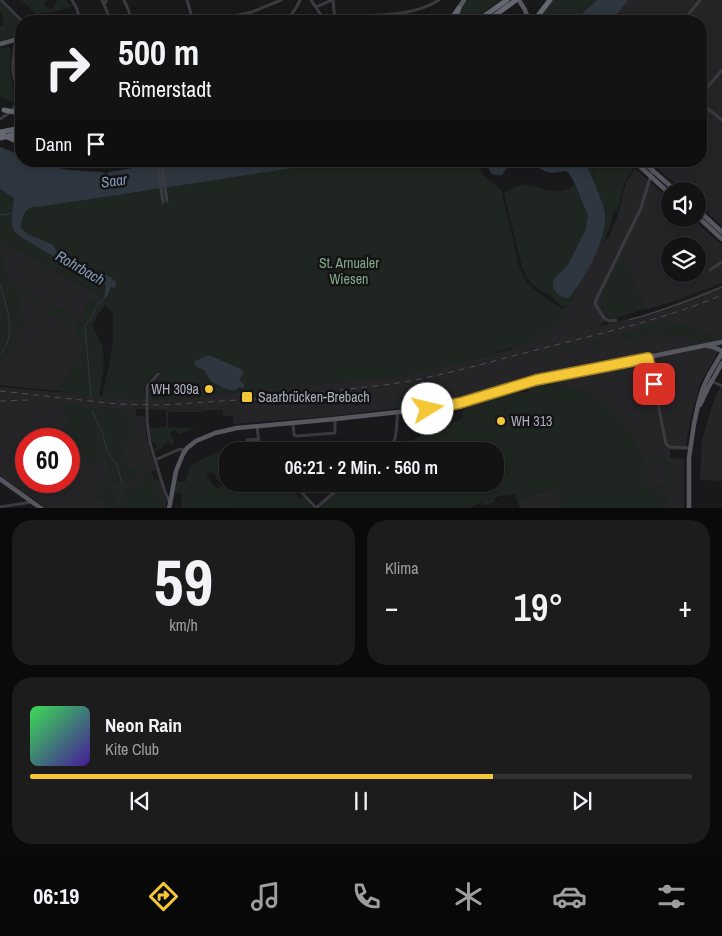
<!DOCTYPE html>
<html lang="de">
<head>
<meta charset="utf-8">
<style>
  body { margin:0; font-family:"Archivo Narrow",sans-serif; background:#1c1c1d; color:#f1f3f6; height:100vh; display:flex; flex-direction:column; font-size:19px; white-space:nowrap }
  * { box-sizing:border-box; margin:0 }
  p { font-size:16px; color:#9d9ea0 }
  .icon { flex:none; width:28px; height:28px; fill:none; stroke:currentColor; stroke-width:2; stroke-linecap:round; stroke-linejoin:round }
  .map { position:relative; height:508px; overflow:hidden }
  .panel { display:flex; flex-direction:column; gap:12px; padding:12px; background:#0a0a0b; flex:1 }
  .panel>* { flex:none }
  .guide { position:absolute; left:15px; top:15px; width:692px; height:152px; border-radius:20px; box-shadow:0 2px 12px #0003,0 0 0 1px #323234; background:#131314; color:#f1f3f6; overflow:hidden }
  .controls { position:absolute; left:661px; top:182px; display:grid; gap:10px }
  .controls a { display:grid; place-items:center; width:45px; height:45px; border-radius:50%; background:#131314; box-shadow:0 2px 12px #0003,0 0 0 1px #323234; font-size:25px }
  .speed { position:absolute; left:15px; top:428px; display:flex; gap:10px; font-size:25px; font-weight:700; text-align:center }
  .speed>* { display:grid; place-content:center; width:65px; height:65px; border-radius:50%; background:#131314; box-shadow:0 2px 12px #0003,0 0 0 1px #323234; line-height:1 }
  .speed .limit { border:8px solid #d22; background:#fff; color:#111 }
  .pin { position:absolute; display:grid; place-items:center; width:42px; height:42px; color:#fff; margin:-21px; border-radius:10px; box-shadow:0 2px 8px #0006 }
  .me { position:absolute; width:55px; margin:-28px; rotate:81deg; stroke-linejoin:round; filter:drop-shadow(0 0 4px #0008) }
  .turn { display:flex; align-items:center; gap:18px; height:105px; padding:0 20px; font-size:22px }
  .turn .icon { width:65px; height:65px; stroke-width:2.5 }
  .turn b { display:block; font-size:35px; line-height:42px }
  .then { display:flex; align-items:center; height:48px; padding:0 20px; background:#0003; gap:10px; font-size:19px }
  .big { font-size:38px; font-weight:600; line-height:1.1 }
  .panel .card { flex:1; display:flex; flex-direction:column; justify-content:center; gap:8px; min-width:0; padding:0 18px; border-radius:20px; background:#1c1c1d }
  .panel .dial { align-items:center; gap:0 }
  .dial b { font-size:65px; line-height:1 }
  .song { display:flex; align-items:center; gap:15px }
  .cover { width:60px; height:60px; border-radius:8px; background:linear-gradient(135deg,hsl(130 70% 55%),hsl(260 70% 35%)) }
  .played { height:5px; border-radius:2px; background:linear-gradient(90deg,#f5c737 70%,#323234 70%) }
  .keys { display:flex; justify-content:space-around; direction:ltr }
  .heat { display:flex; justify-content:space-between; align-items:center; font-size:28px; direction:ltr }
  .panel .tiles { flex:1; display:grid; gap:12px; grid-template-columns:1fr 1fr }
  .card:last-child { grid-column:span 2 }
  .trip { position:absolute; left:219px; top:442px; width:285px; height:50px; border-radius:20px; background:#131314; box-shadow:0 2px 12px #0003,0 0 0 1px #323234; font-weight:600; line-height:50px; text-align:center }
  .tab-bar { display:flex; height:80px; justify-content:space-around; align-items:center; background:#080808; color:#9d9ea0 }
  .tab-bar .icon { width:35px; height:35px }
  .tab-bar .current { color:#f5c737 }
  .tab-bar b { font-size:22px; color:#f1f3f6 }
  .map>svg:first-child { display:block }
  .built { fill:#252528; fill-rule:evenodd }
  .green { fill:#1f2621 }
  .water { fill:#2e3640 }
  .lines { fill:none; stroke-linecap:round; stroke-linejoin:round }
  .stream { stroke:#2e3640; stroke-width:1 }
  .minor { stroke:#3a3a40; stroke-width:3 }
  .major { stroke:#56575f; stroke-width:4.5 }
  .highway { stroke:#666871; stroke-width:5 }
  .tram { stroke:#4d4e55; stroke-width:1 }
  .rail { stroke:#4d4e55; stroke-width:1; stroke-dasharray:6 5; stroke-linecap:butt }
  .highway-bridge { stroke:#666871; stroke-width:5 }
  .route-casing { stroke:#9f8124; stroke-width:12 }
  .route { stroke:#f5c737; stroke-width:9 }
  .poi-dot { fill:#f5c737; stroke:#141416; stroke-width:2 }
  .labels { text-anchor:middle; stroke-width:5; stroke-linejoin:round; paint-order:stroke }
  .park-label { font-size:14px; fill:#82a688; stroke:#141416 }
  .poi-label { font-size:14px; fill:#abaebb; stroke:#141416; text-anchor:start }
  .water-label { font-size:15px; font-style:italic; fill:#8299b6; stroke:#141416 }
</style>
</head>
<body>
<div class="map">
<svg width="722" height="509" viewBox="0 0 722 509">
  <rect width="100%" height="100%" fill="#19191b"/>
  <path class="built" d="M630,0H722V226L698,204V191H683L649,161H701V21H624L626,18L619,12L627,1Z
    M635,168L670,200V219H692L722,245V283L675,301L647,309L637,292L635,284L601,303L607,318L609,319L598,327L589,329L650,313L722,285V341L716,356L700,384L690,421L685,450H670V458L684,459V508H667L666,492L653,490L648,487L643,482L640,472L643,459L587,391L552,383L548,372L475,395L445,402L335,416L233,424V416H223V410H206V411H202L201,409L166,410L136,409V416H143L145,418L146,433L149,449L157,470L151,472L154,480L159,479L166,500V508H46L0,476V387L145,400L200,397L217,394L285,387L396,377L513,349H510L543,332L566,306L569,298L575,291L584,276L601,241L604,242L606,238L608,239L618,215L626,182ZM670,246H698V274H670ZM26,439H69V481H26Z
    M9,244L97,295L105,304L95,319L84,352L57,391L0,385V360L10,352L7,278L1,258V246Z
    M722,383V481L700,480L701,455L702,439L714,400Z
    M553,488L562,508H520L517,500Z"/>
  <path class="green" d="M21,0H47L43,4L51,10L58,0H66L71,7L53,12L40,13L38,16Z
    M467,0H500L471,21H458L461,9Z
    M552,0H597L574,21H544L540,15Z
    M0,2L21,22V35L0,41V26L3,25L2,14L0,12Z
    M8,47L11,48C10,58 9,68 11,78C13,88 15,92 13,103L0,96V48Z
    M45,161H120L121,166C95,170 70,169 45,161Z
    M339,161H483L481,167V173L501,190L502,193C505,208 509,223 513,239C516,253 518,271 528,283C537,294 551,301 563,309L562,311H564L567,313L530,343L446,366L396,377L285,387L217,394L200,397L149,400V386L158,376V370L144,386L145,400L102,397L111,356L113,337V313L97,295L9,244L1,247V258L7,278C27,292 49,303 71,314V325L69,326L65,324L63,319L53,316L45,305L35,300L27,294H17L20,310L25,327L23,329L20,325L16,333V347L0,360V189L14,198L12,218L21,222C25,214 29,204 39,207Z
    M586,161H590L594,175L595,174L592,161H629L635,166L625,181L617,212L614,211L610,226L604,242L601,241L606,222V214L603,204L595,187Z
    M521,185C535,184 549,194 561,191C566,190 571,187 575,185L588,216V222L586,228L569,263L553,280L569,298L575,291L574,293L576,296L568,307H563L547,293L545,294L538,289L531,283L526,275L522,267L504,193C507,190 517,187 521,185Z
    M622,254L628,264L637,292L647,309C633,311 622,318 609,319C605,315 601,308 601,301C600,294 618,263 622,254Z
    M91,297L99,307C97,311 92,317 92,321C91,323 100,341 102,346C106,363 102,380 99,397L57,391L84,352L76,333L77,323Z
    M667,319L666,323L684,325L696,330L697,329L710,334L712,335L713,338L712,340L701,343L697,340L691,339L690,336L688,335L680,337L659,334L647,335L620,340L619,335L600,339L601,343L591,347L589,344L564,350L538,359L539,362H537L536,360L523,365L522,362L564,348L638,329Z
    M551,381L552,383L587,391L617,413L635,440L643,459L640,472L643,482L648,487L653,490L667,492V509L562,508L552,488L517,500L515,494L506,496L504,495L494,498L495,502L484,506L481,500V503L468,508L318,509L346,484H495V451H390L393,449L397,450L432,429L434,431L463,418L462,412L465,411L464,406L520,389L522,393L529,391L528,387Z
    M66,404L98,409C95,432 97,443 104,465L103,466L92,462L69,447V439H57L52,435L54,432L59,435L68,422L67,417L63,414Z
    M101,407L123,409L135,422L133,439H129L126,443L125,456L128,466L133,468L143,463L145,466C141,477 126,484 115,484L110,476L108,467L101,448L99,438Z
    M202,409V412H168V428H196L178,434L176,430L170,432L174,443L170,445L169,441H167L168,443L163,445V448L154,452V449L157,448L156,442H152L150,428L166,427V410Z
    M227,447V479L220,482L216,479V475L209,471L206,475L217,489L227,483L290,484L292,485L290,488L301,499L304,497L313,509L184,508L181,507L182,494L175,493L173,506L172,505L177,481L185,482L191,465Z
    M656,458C666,458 672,462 674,472H669C665,461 650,457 646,471C641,486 664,493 669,476H673L672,483C651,501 629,468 656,458Z
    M148,472H151L162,503V508H124L121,501L125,489L130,487L133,489C140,487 142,478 148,472Z
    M103,475L110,483L119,508H112L87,492L96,496L102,495L105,487L102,483L98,482Z"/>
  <path class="water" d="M597,0H630L627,1L613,21H574Z
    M0,147L21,155V161H36L45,165L69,170L102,172L106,174L109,172L175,161H339L39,207C27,204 21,217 21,228L27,234L53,245L58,254L67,260L91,272L102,273L110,277L115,281L116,286L114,288L111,287L107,296L104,299L106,287L104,282C90,274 16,239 13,229C10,220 13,207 14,198L0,189Z
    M489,161H512L502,175C492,177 486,170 489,161Z
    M524,161H586C589,170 592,179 596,187C599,196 604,204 605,213C609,236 584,280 569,298C558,298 552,290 553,280L569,263L586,228L588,216L574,182L568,172L565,171L552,173L547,172Z
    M209,355L243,370V375L240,378V380L244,385V388L239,387L236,390H229L216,384L211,381L204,370L195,366L194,364L195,361Z"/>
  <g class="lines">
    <path class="stream" d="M0,215L14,213
      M0,285C5,301 13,324 8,340C7,346 4,350 0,354
      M91,396L85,326L93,315L97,305L104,298
      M92,411L103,434L107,452L117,465L122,484"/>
    <path class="minor" d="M1,0L22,21
      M72,0L77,9L80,21
      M102,0L111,21
      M106,0V2
      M124,0L133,21
      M187,0L193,21
      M311,0L323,18L325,20C338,18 351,16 364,16C389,15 417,14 439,0
      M333,0L335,21
      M316,7L332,0
      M162,21L234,16L252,12L281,0
      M288,21L291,15L296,8L300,0
      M683,21L700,0
      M701,95L722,70
      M701,103L722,120
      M0,119C11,113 20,104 18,91C17,85 14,79 13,72C12,66 13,59 14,53C14,46 15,43 21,41
      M157,161L163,202
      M161,161L167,201
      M710,270L722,262
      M616,320L609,321L604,318L595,304L596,300L641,208L655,161
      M649,358L666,444L670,447L690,448
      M158,374L147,386V421L150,443L164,489L169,501
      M707,379L722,386
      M293,423L294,435L297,436L335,433V419
      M257,426L259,444L264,451
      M247,440L258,439
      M387,451C398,444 396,424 398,412
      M155,460L180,449L185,450
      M294,484L316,508L344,484
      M0,507L32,502"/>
    <path class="major" d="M519,0L525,10L529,21
      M456,21L459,8L464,0
      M0,44L21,38
      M634,161L670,194
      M642,161L676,191
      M698,210L722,232
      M698,217L722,239
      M708,346L713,347L722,351
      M700,405L708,388L722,363
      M0,479L42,509
      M169,509L176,471L183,454L187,448L196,441L215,433L237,428L335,419L444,407L485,396L536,380L722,342
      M689,509V458L694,424L698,405L703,388L709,375L722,353"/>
    <path class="highway" d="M450,21L459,8
      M477,21L507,0
      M487,21L516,0
      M534,21L550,0
      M0,132L21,128
      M0,134L21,143"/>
    <path class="tram" d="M629,320C661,311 692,300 722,287"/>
    <path class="rail" d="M0,391L117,404L162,405L268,398L384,385C437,378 488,362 540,349C601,333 663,320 722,295
      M0,401L29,400"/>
    <path class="highway-bridge" d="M4,110L19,113
      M0,138L16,134"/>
  </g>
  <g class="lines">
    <g class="route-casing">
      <path id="route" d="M428,409L460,403L536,380L648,358L654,384"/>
    </g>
    <use href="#route" class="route"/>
  </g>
  <g class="poi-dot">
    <circle cx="209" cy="389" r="5"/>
    <rect x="241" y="391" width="12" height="12" rx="2.5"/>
    <circle cx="501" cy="421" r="5"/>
  </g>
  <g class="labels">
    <g class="park-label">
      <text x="349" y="268">St. Arnualer<tspan x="349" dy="16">Wiesen</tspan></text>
    </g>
    <g class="poi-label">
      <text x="199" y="394" text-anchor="end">WH 309a</text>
      <text x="258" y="402">Saarbrücken-Brebach</text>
      <text x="511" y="426">WH 313</text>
    </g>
    <g class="water-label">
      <text transform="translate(114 181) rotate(-8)" y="5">Saar</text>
      <text transform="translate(80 268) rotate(30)" y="5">Rohrbach</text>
    </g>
  </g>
</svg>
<div class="controls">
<a><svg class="icon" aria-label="sound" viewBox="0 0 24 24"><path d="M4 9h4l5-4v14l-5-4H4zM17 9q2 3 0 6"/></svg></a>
<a><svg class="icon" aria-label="layers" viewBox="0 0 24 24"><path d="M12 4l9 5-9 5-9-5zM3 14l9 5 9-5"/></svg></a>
</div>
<div class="speed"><div class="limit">60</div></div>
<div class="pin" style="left:654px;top:384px;background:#d93025"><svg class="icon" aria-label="arrive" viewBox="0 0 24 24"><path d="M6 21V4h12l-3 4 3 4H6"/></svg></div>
<svg class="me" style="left:428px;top:409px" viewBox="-20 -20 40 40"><circle r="19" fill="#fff"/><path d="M0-13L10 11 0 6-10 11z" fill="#f5c737"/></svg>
<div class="trip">06:21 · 2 Min. · 560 m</div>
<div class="guide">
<div class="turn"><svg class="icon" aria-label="right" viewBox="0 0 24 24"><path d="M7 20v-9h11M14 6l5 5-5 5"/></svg><div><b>500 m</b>Römerstadt</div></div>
<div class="then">Dann<svg class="icon" aria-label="arrive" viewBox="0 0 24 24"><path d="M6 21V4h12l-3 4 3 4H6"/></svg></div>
</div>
</div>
<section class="panel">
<div class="tiles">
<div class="card dial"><b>59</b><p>km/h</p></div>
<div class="card"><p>Klima</p>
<div class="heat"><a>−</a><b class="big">19°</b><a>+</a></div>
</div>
<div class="card">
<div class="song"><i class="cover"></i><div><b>Neon Rain</b><p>Kite Club</p></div></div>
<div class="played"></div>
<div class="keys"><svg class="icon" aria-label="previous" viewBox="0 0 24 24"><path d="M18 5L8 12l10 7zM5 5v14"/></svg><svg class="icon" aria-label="pause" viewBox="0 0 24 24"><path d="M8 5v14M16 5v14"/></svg><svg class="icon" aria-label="next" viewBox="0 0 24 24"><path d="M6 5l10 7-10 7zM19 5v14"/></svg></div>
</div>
</div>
</section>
<nav class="tab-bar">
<b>06:19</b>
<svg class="icon current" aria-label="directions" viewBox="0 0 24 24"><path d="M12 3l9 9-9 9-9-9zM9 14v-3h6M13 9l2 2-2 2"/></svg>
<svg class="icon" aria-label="music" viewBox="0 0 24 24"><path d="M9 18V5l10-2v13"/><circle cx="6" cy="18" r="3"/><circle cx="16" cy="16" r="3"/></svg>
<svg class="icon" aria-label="phone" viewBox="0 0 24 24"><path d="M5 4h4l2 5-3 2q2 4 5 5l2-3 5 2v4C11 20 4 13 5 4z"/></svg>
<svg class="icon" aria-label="climate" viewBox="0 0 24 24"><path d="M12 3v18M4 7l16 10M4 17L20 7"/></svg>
<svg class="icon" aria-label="car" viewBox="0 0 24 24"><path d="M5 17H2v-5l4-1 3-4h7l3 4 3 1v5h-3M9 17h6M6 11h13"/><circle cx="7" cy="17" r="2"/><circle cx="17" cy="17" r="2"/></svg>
<svg class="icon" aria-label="filters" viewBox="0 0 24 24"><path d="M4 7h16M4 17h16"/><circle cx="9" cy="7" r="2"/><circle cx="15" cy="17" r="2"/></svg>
</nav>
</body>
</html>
